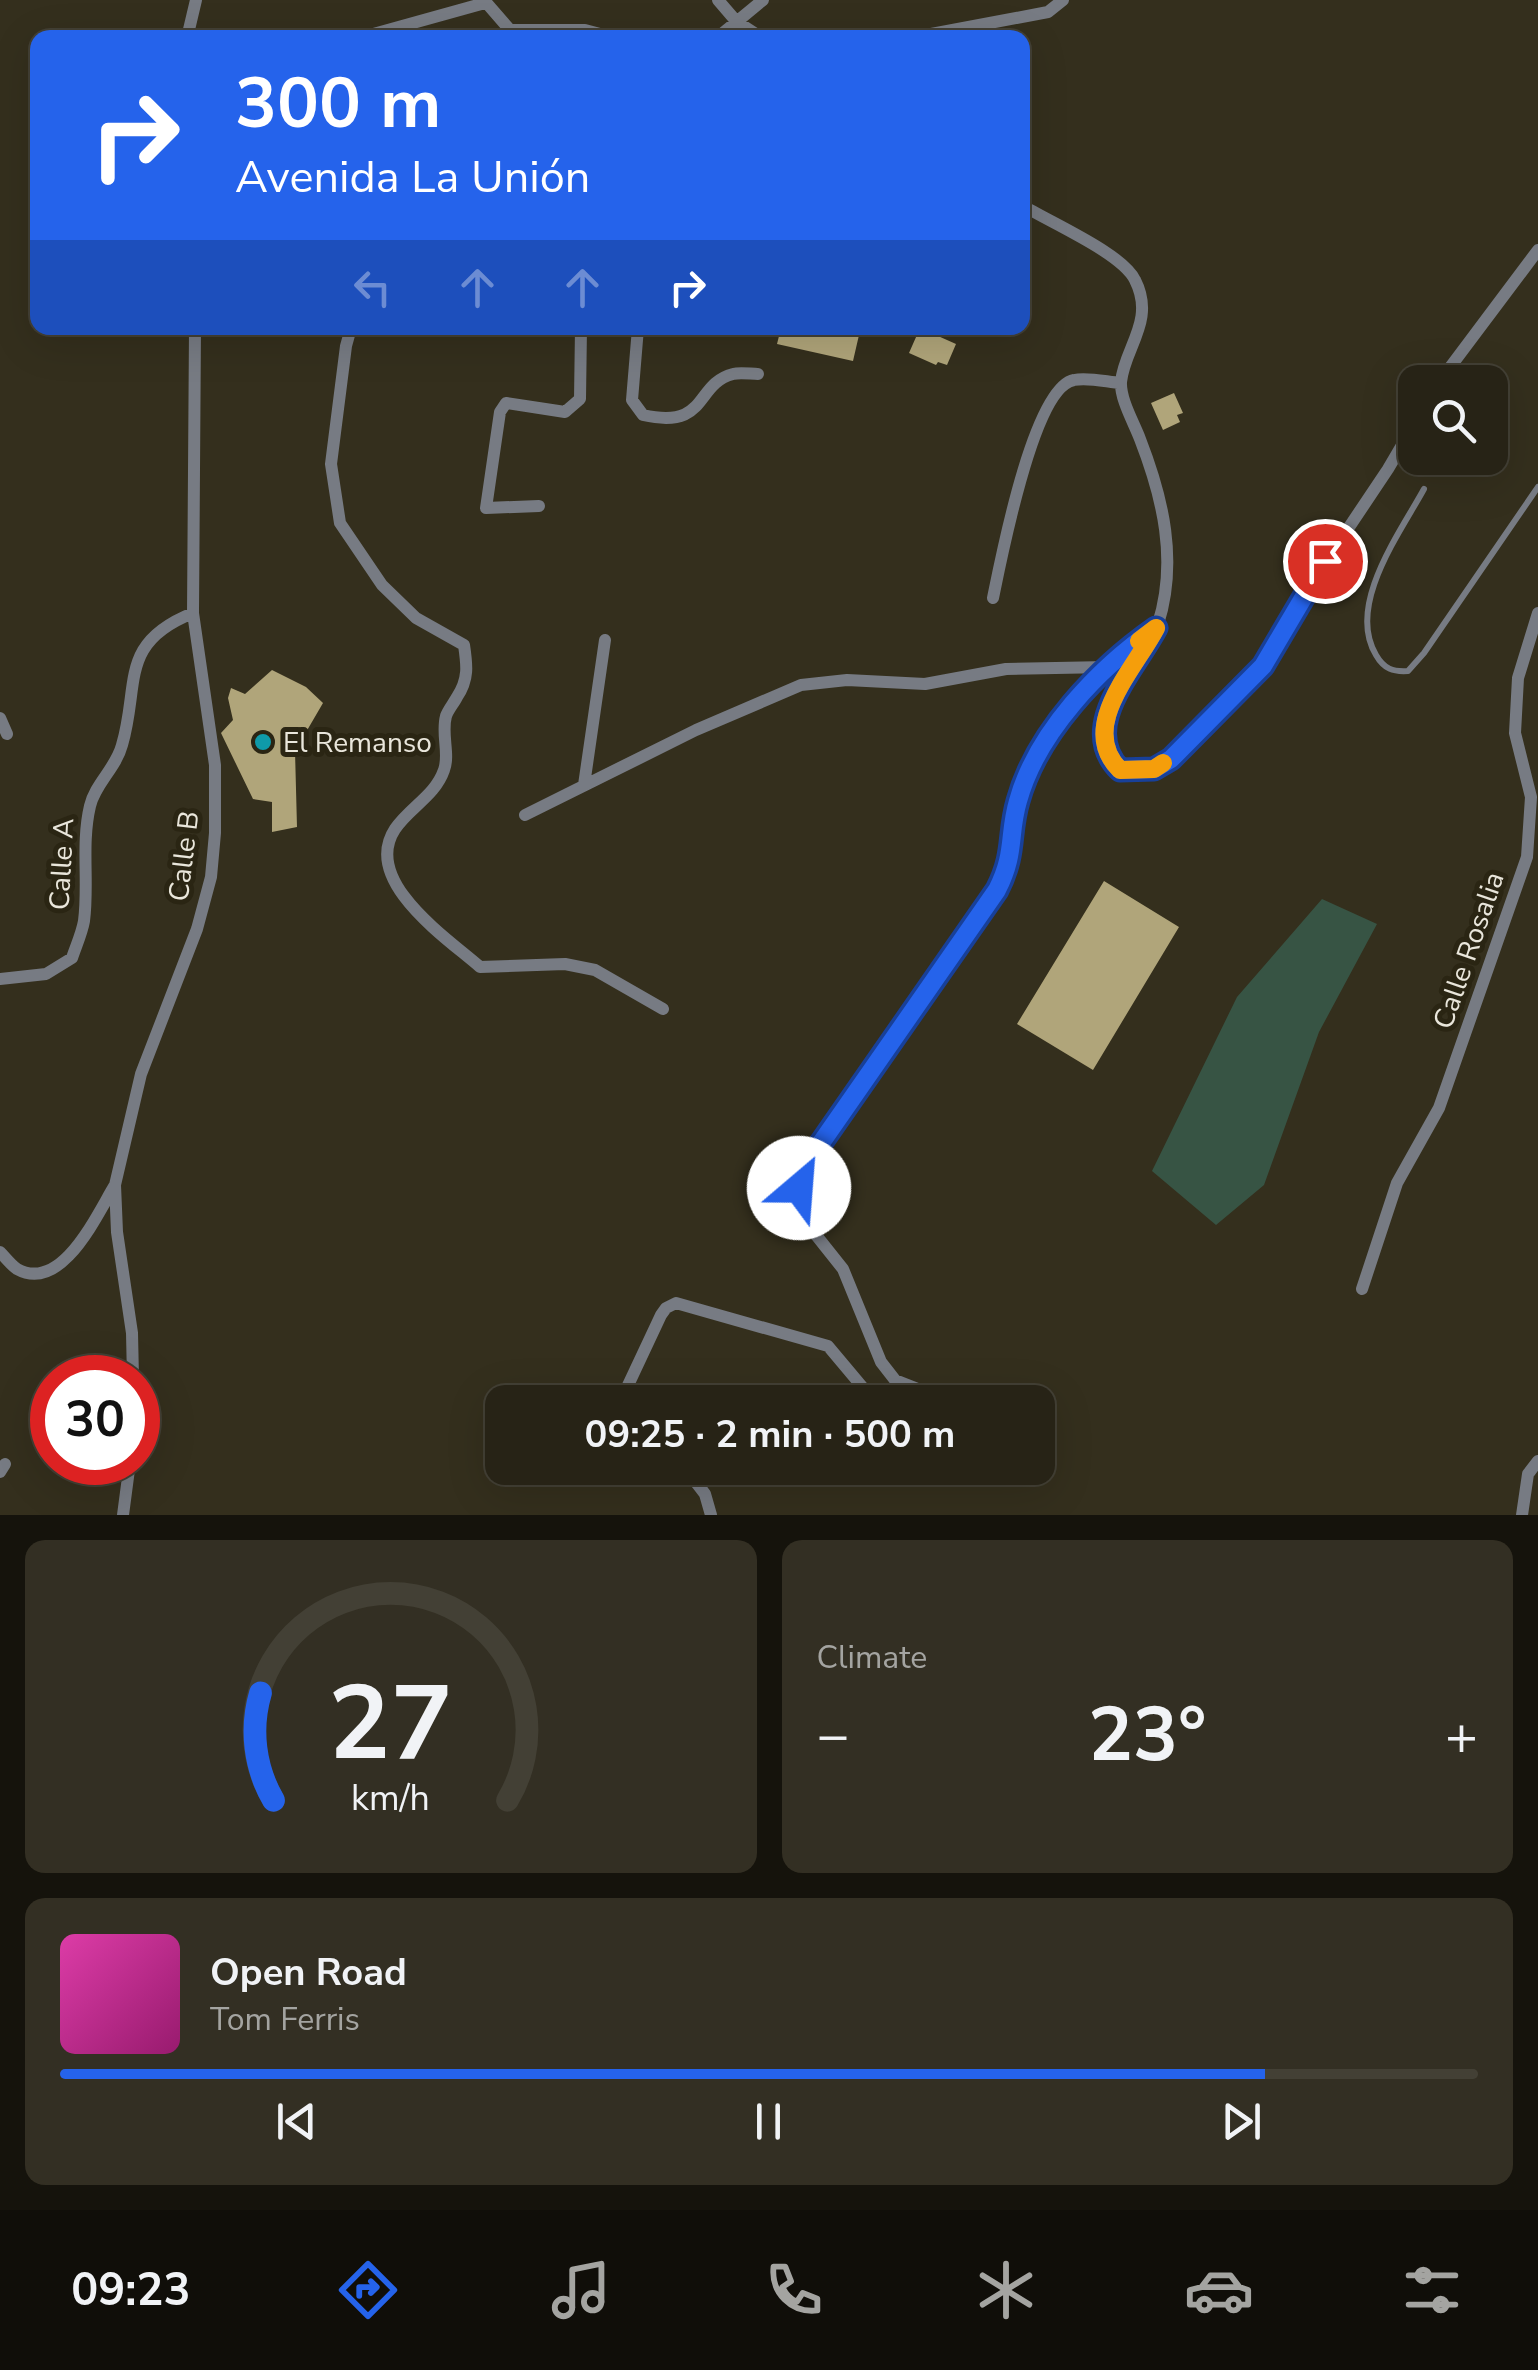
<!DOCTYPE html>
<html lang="en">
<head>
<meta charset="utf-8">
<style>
  body { margin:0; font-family:"Nunito Sans",sans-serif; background:#332f23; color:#f1f3f6; height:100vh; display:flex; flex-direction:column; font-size:38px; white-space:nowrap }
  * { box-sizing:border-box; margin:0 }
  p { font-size:32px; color:#a4a4a1 }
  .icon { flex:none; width:55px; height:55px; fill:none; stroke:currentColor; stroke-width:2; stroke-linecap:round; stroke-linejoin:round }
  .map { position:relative; height:1515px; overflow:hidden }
  .side { display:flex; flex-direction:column; gap:25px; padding:25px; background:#15130c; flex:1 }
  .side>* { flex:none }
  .guide { position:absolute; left:30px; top:30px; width:1000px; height:305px; border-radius:20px; box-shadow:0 10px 40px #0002,0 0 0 2px #434035; background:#2563eb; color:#fff; overflow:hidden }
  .buttons { position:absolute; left:1398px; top:365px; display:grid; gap:20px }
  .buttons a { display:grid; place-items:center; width:110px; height:110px; border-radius:20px; background:#272316; box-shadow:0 10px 40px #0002,0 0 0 2px #434035; font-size:50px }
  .speed { position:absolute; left:30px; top:1355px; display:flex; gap:20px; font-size:50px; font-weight:700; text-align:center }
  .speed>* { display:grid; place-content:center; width:130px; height:130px; border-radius:50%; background:#272316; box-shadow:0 10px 40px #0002,0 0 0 2px #434035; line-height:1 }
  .speed .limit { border:15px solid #d22; background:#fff; color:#111 }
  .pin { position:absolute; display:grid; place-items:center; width:85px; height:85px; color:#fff; margin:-42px; border:5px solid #fff; border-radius:50%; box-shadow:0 2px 10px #0007 }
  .me { position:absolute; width:110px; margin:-55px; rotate:27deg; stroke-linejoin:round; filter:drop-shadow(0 0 8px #0008) }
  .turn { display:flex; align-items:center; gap:35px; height:210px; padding:0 40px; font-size:45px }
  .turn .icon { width:130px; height:130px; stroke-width:2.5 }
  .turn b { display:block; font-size:70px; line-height:85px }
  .lanes { display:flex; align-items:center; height:95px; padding:0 40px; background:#0003; justify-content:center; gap:50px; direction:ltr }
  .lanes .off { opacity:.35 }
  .big { font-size:75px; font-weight:700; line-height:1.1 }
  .side .card { flex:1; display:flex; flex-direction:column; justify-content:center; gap:15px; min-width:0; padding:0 35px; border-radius:20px; background:#332f23 }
  .side .dial { align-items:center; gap:0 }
  .dial svg { height:260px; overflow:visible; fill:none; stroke:#434035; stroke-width:7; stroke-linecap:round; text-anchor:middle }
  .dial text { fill:#f1f3f6; stroke:none }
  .song { display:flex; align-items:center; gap:30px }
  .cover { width:120px; height:120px; border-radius:15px; background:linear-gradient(135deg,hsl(320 70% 55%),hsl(320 70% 35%)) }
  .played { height:10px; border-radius:5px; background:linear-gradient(90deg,#2563eb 85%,#434035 85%) }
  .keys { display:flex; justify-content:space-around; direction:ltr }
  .heat { display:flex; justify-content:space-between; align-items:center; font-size:55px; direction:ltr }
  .side .tiles { flex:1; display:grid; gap:25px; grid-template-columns:1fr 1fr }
  .card:last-child { grid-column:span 2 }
  .trip { position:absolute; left:485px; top:1385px; width:570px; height:100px; border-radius:20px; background:#272316; box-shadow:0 10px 40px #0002,0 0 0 2px #434035; font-weight:700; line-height:100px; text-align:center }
  .tabs { display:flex; height:160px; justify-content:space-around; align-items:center; background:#100e09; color:#a4a4a1 }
  .tabs .icon { width:70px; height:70px }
  .tabs .selected { color:#2563eb }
  .tabs b { font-size:45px; color:#f1f3f6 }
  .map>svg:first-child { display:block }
  .green { fill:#375444 }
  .building { fill:#b0a57a }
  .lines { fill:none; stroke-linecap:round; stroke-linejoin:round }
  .lane { stroke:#777b83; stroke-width:6 }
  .street { stroke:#777b83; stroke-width:12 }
  .route-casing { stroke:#184099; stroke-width:25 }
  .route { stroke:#2563eb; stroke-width:18 }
  .slow { stroke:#f59e0b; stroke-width:18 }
  .culture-dot { fill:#0f9aa8; stroke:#2a2513; stroke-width:4 }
  .labels { text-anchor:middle; stroke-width:10; stroke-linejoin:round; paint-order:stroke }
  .poi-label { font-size:28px; fill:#e9e6db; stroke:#2a2513; text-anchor:start }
  .street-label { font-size:28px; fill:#e9e6db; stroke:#2a2513 }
</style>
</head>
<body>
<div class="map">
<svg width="1538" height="1515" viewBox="0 0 1538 1515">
  <rect width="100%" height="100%" fill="#342f1d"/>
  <path class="green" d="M1322,899L1377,924L1319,1032L1264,1185L1216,1225L1152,1171L1237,997Z"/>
  <path class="building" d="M781,328H824L859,335L853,361L777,344Z
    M920,328L956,344L947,365L938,362L936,365L909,353Z
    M1174,393L1183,413L1177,415L1180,422L1163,430L1151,403Z
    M272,670L306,687L323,703L295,751L297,827L272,832V802L253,799L221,733L233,720L228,698L231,688L245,694Z
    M1104,881L1179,927L1093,1070L1017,1024Z"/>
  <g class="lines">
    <path class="lane" d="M1424,489C1400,533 1346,605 1376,655C1384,669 1393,672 1408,671L1424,653L1538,487"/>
    <path class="street" d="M484,0L510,30H585L615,38
      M718,0L736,21L762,38
      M187,38L196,0
      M359,38L485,3
      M717,38L763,0
      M910,38L1048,12L1063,0
      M1022,205C1049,222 1122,253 1135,280C1156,321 1124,348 1121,382C1120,399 1134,423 1140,439C1163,498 1178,561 1158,624C1143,671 1072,722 1120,770L1153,769L1171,759L1263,666L1307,590L1388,469L1415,423
      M351,328L346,346L331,464L340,523L382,585L416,618L464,645C467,665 469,679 457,697C454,703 448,710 446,716C441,734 450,754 444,770C435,796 410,807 395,829C361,881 447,938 480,967L565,964L595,970L663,1009
      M638,328L632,400L643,415C709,430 694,384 733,374C740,372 751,374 758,374
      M1439,382L1538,250
      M539,506L486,508L500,412L506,403L565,412L580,399L581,328
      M993,598C1001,559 1034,387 1074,380C1088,377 1107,382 1121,383
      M0,718L7,734
      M584,785L605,640
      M525,815L696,730L801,685L847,680L925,684L1006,669L1108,667
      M0,979L46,974L72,958C76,946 82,933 84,921C89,883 81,844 90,806C95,784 116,768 122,745C140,684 118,643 193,613
      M0,1252C5,1257 11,1265 17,1269C62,1294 97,1214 115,1185
      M1362,1289L1397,1183L1439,1108L1527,857L1531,797L1515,733L1518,678L1538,613
      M133,1378L132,1333L117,1232L115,1185L141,1074L197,929L211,877L215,833V765L193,613L195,328
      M624,1402L623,1396L661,1315L666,1308L676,1303L828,1346L875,1402
      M951,1402L895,1380L881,1362L843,1269L804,1220L799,1187L805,1165L997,890C1016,853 1008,835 1018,800C1037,733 1097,670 1152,631
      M685,1468L705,1494L711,1515
      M0,1472L5,1464
      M123,1515L130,1462
      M1522,1515L1528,1474L1538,1461"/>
  </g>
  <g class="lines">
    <g class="route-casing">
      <path id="route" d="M799,1188L805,1166L997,890C1016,853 1008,835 1018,801C1037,732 1099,668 1156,628C1134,670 1077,727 1120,770L1154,769L1171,759L1263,666L1325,561"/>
    </g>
    <use href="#route" class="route"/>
    <path class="slow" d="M1139,641L1156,628C1134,670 1077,727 1120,770L1154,769L1163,763"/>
  </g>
  <circle class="culture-dot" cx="263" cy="742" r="10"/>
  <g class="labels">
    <g class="poi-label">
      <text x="283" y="752">El Remanso</text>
    </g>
    <g class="street-label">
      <text transform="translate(183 856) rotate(-83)" y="10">Calle B</text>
      <text transform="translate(61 864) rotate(-87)" y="10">Calle A</text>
      <text transform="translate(1468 950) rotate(-71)" y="10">Calle Rosalia</text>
    </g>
  </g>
</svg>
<div class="buttons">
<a><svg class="icon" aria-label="search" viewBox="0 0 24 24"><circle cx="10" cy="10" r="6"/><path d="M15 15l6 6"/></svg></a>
</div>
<div class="speed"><div class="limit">30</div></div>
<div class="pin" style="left:1325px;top:561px;background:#d93025"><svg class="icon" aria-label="arrive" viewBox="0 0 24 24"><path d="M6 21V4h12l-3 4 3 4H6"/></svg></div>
<svg class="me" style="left:799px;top:1188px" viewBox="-20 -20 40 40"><circle r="19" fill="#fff"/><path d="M0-13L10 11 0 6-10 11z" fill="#2563eb"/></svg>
<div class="trip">09:25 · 2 min · 500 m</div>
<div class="guide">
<div class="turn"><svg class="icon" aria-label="right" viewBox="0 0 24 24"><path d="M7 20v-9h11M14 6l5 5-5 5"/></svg><div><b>300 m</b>Avenida La Unión</div></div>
<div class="lanes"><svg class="icon off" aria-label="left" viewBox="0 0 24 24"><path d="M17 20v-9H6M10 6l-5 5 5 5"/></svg><svg class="icon off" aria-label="ahead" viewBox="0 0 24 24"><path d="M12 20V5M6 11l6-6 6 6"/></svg><svg class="icon off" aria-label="ahead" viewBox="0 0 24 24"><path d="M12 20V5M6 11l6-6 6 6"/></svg><svg class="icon" aria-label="right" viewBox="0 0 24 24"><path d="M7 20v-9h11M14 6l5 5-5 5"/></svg></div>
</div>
</div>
<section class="side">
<div class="tiles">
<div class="card dial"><svg viewBox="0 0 100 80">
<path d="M14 69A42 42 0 1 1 86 69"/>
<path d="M14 69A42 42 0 0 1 10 36" stroke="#2563eb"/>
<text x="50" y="56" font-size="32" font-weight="700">27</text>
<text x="50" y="72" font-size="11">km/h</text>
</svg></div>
<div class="card"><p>Climate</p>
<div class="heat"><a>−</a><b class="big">23°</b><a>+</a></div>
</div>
<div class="card">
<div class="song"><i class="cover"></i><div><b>Open Road</b><p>Tom Ferris</p></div></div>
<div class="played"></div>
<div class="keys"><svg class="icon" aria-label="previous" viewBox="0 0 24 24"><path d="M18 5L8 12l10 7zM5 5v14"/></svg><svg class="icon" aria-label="pause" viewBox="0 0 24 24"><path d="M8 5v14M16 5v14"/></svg><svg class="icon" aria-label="next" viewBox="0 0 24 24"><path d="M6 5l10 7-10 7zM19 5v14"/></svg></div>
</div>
</div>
</section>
<nav class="tabs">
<b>09:23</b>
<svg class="icon selected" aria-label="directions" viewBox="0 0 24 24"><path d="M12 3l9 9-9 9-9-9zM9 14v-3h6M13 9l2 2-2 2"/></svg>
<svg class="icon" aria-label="music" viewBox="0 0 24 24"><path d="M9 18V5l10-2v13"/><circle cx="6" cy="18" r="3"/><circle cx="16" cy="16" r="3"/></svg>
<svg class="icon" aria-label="phone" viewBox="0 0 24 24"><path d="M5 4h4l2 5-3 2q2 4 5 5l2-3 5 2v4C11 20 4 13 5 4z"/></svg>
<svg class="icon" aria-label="climate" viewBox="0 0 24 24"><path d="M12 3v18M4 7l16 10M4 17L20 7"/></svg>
<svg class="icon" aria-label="car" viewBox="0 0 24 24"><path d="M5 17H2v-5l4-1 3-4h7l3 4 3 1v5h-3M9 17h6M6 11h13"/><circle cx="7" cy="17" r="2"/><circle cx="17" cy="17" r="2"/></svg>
<svg class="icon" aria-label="filters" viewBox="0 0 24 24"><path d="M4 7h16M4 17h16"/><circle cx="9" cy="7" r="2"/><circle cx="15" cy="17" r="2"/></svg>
</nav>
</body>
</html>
